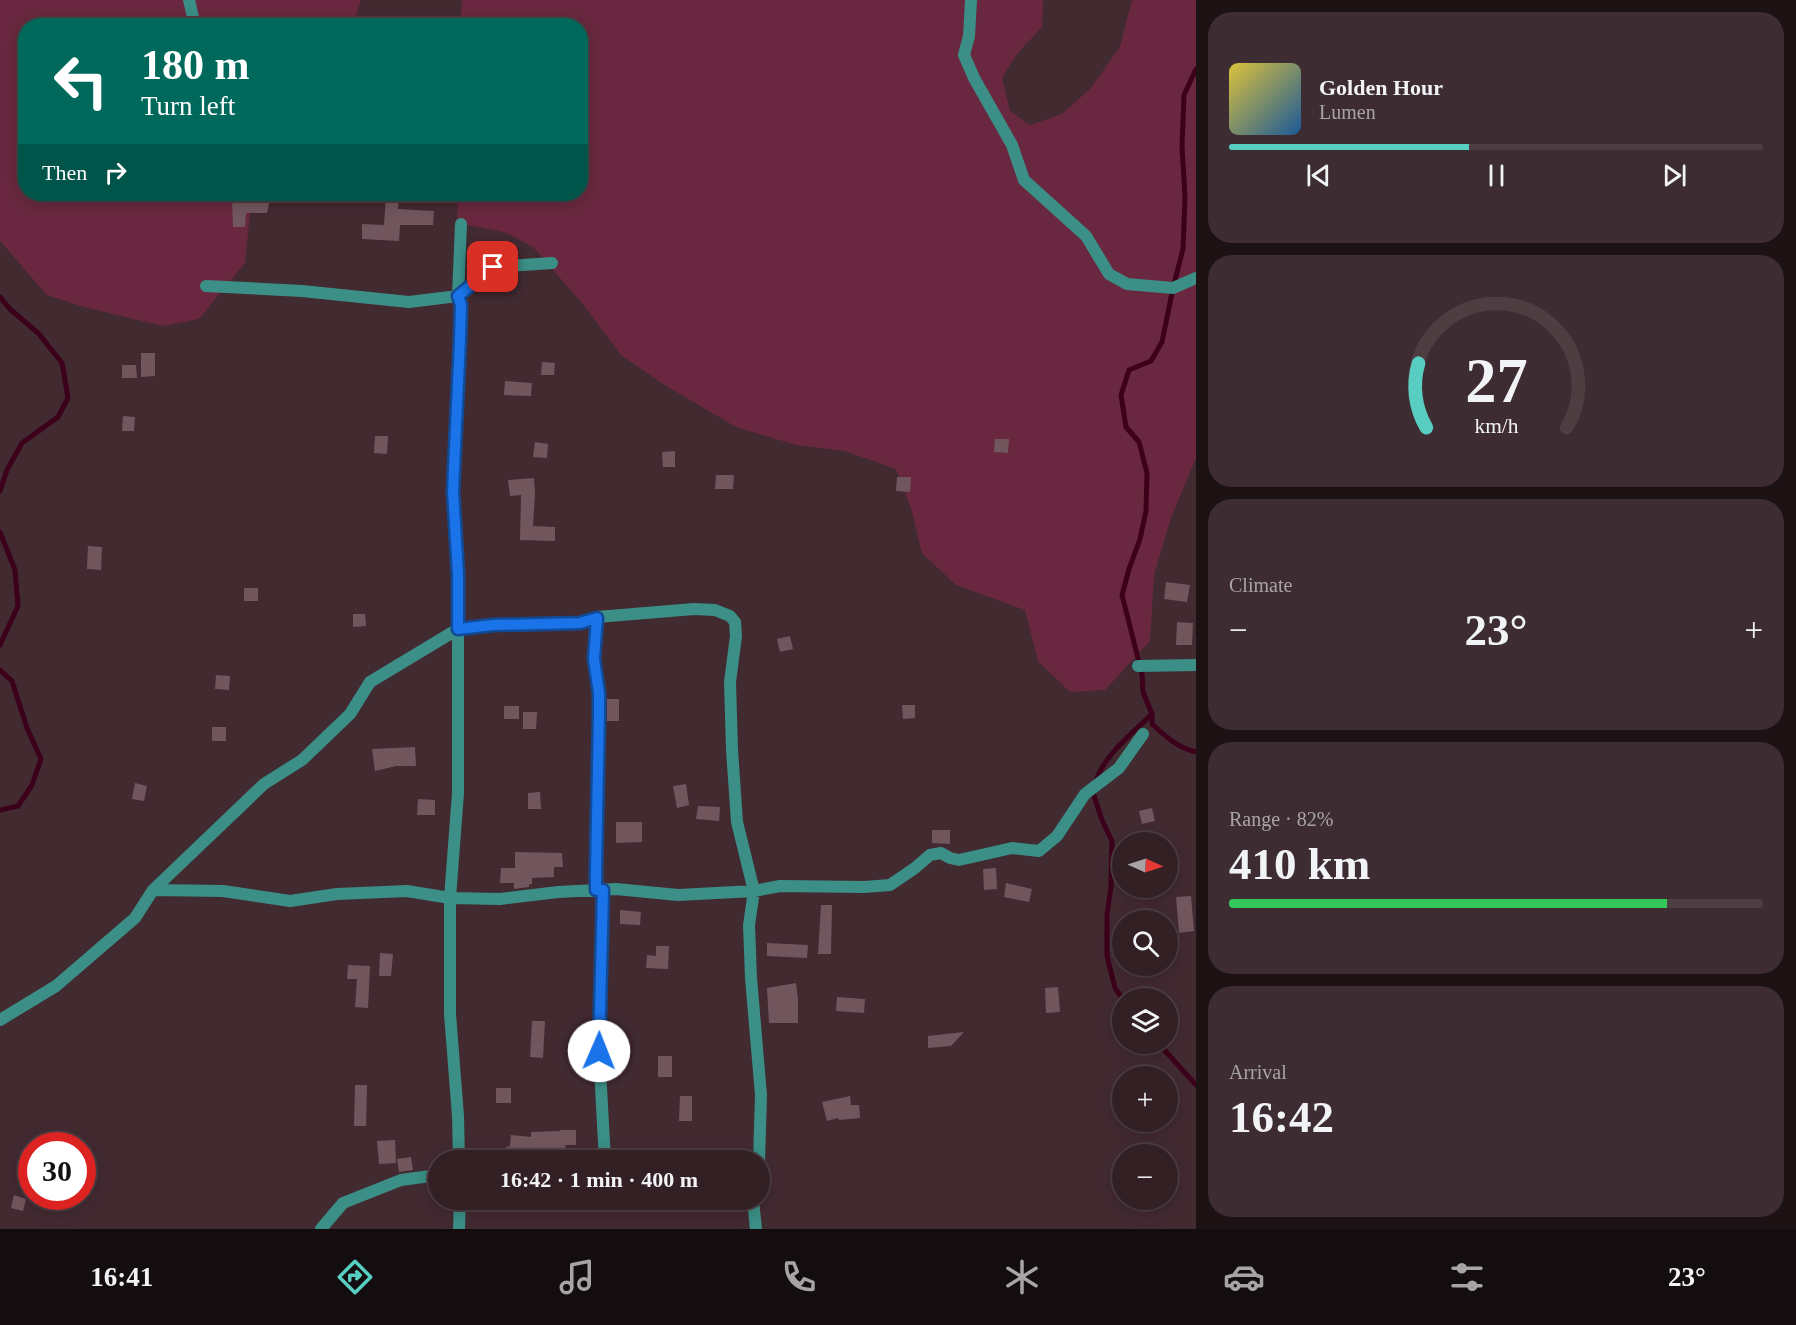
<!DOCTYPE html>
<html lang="en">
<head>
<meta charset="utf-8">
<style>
  body { margin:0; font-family:"Times New Roman",serif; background:#3d2d32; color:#f1f3f6; height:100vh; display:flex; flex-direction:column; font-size:22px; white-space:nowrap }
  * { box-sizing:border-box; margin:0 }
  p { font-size:20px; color:#a8a3a7 }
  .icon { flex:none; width:33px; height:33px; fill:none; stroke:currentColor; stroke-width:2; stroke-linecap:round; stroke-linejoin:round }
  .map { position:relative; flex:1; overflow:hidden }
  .side { display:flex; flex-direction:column; gap:12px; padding:12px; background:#1c1214; width:600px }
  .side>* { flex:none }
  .guide { position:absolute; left:18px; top:18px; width:570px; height:183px; border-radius:24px; box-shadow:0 3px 15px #0003,0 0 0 2px #4d3e42; background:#00695c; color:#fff; overflow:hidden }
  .needle { width:39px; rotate:93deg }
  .fabs { position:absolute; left:1112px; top:832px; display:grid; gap:12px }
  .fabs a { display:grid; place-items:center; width:66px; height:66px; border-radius:50%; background:#322025; box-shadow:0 3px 15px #0003,0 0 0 2px #4d3e42; font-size:30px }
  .speed { position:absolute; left:18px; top:1132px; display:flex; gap:12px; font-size:30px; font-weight:700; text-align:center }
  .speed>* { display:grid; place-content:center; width:78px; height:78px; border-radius:50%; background:#322025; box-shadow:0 3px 15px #0003,0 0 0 2px #4d3e42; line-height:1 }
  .speed .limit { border:9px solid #d22; background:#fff; color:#111 }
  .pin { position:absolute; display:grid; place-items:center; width:51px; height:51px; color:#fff; margin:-26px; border-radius:12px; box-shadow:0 3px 9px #0006 }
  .me { position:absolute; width:66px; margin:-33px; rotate:1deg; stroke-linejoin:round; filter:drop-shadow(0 0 4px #0008) }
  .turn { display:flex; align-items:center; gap:21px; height:126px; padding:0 24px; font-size:27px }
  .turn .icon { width:78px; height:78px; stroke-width:2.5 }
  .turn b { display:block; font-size:42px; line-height:51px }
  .then { display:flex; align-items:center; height:57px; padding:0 24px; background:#0003; gap:12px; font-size:22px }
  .big { font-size:45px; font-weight:700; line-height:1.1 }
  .side .card { flex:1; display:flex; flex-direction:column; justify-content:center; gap:9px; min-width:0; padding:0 21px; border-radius:24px; background:#3d2d32 }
  .side .dial { align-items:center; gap:0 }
  .dial svg { height:156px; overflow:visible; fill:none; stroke:#4d3e42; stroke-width:7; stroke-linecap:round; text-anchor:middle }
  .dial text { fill:#f1f3f6; stroke:none }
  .song { display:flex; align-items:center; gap:18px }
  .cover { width:72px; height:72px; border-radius:9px; background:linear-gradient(135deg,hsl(50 70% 55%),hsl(210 70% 35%)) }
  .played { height:6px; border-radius:3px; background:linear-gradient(90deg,#57cec1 45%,#4d3e42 45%) }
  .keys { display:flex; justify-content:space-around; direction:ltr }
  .heat { display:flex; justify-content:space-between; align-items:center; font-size:33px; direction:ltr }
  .charge { height:9px; border-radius:4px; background:linear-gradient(90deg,#34c759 82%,#4d3e42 0) }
  .trip { position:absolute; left:428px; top:1150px; width:342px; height:60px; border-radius:30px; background:#322025; box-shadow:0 3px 15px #0003,0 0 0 2px #4d3e42; font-weight:700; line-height:60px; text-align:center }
  .menu { display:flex; height:96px; justify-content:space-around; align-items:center; background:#140d0f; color:#a8a3a7 }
  .menu .icon { width:42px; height:42px }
  .menu .active { color:#57cec1 }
  .menu b { font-size:27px; color:#f1f3f6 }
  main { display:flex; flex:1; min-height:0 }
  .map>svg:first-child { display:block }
  .green { fill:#69283f }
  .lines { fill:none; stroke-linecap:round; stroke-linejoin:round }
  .stream { stroke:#3d001a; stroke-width:5 }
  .building { fill:#72565e }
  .minor { stroke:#3b8f86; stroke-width:12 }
  .route-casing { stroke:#114b97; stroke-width:15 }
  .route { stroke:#1a73e8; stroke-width:10 }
</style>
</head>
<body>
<main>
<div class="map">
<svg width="1196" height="1229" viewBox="0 0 1196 1229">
  <rect width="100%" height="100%" fill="#422a31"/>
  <path class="green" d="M0,0H361L353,25L26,26V194H252L245,263L199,319L163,326L84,307L47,295L0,241Z
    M462,0H1043L1042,27L1016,55L1002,78L1010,111L1030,125L1062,114L1090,89L1120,47L1132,0H1196V458L1171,518L1154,575L1150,641L1105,690L1070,692L1038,661L1025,610L956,585L922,553L911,508L896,469L845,451L796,445L736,427L666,386L621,355L582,303L533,247L504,232L457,223L458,194H580V26L460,25Z"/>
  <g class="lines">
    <path class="stream" d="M1196,69L1184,95L1182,146L1185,197L1183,249L1173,288L1162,342L1151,361L1129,370L1121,395L1126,427L1139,442L1147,473L1146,511L1140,539L1129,569L1122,595L1142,674L1143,692L1152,714V724C1165,736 1178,748 1196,752
      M0,297L10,309L39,334L62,363L68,398L58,417L22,443L7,470L0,491
      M0,532L15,570L18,606L0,645
      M0,670L12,681L27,728L41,759L32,785L18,806L0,810
      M1096,781C1104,755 1133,733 1152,714
      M1094,790L1093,793L1102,820L1112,841L1111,886L1107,915V956L1115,988L1123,999
      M1159,1044L1196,1085"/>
  </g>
  <path class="building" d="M235,194H246V199H270L267,213H246L245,227H233L232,199H234Z
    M386,195L399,196L398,209L434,211L433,225H400L399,241L362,239V224L384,225Z
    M141,353H155V376L141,377Z
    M542,362L555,363L554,375H541Z
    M122,365H136L137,378H122Z
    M505,381L532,383L531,396L504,395Z
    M123,416L135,417L134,431H122Z
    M375,436H388L387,454L374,453Z
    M995,439H1009L1008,453L994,452Z
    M535,442L548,444L547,458L533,457Z
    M675,451V467H663L662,452Z
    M716,475H734L733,489H715Z
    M897,477H911L910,492L896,491Z
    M534,478L535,494L533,526L555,527V541L520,540L521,495L510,496L508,480Z
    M88,546L102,547L101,570L87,569Z
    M1166,582L1190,585L1187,602L1164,599Z
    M244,588H258V601H244Z
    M353,614H365L366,626L353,627Z
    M1177,622L1193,623L1192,645H1176Z
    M790,636L793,649L780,652L777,639Z
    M216,675L230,676L229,690L215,689Z
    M607,699H619V721H607Z
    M902,705H915V718L903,719Z
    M504,706H519V719H504Z
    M523,712H537L536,729H523Z
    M212,727H226V741H212Z
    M415,747L416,766H396L375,771L372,749Z
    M135,783L147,786L144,801L132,799Z
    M686,784L689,805L677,808L673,786Z
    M540,792L541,809H528V793Z
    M418,799L435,800V815H417Z
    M698,806L720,807L719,821L696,819Z
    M1152,808L1155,821L1142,824L1139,811Z
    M616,822H642V842L616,843Z
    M932,830H950V844L932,843Z
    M515,852L562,853L563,867H554V877L532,878V884H529V887L514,889V883H500L501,868H515Z
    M996,868L997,889L984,890L983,869Z
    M1006,883L1032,889L1029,902L1004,897Z
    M1191,896L1194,931L1179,933L1176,897Z
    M821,905H832L831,954H818Z
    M620,910L641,912L640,925L620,924Z
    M767,943L808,945L807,958L767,956Z
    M656,946H669L668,969L646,968L647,955L656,956Z
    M380,953L393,954L391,976H379Z
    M348,965L370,966L368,1008L355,1007L357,979H347Z
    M796,983L798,1000V1023H769L767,988Z
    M1058,987L1060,1012L1046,1013L1045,988Z
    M837,997L865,999L864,1013L836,1011Z
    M532,1021H545L543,1058L530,1057Z
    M964,1032L951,1046L928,1048V1036Z
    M658,1056H672V1077H658Z
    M355,1085H367L366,1126H354Z
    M496,1088H511V1103H496Z
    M680,1096H692V1121H679Z
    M850,1096L851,1105H859L860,1118L839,1120L838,1118L827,1121L822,1102Z
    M560,1130H576V1145H565L567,1153L522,1155V1161H508L506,1147L510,1146L511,1135L531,1137V1132L560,1131Z
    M395,1140L396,1163L379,1164L377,1141Z
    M411,1157L413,1170L399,1172L397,1159Z
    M14,1195L26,1199L23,1211L11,1208Z"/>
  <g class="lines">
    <path class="minor" d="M189,0L195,26
      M971,0L969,36L964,55L974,78L1012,145L1024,180L1086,236L1109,274L1127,284L1173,288L1196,278
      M206,286L302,291L409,302L458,296L493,267L552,263
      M1138,666L1196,665
      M153,890L223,891L290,901L337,894L407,891L450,898L500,899L558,892L616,889L678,895L754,891L780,886L864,887L890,885L915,868L930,855L941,853L950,858L959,860L1012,848L1039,851L1057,836L1085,794L1119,768L1143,734
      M596,890L595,853L599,714V693L594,659L597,617
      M602,890L599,1051L605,1161
      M0,1020L56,986L135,918L153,890L264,784L302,760L350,714L370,682L458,629L493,625L580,623L597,617L694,609L715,610L730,616L735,622L736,636L730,682L732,750L737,822L754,891L749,925L751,978L761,1095L759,1161
      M459,1161L458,1116L450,1014V898L458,793V574L453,491L460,340L461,305L458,296L461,224
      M753,1200L756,1229
      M321,1229L343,1203L401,1180L438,1175
      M459,1229L460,1200"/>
  </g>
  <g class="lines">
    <g class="route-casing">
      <path id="route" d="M493,267L458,296L461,305L460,340L453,491L458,574V629L493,625L580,623L597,618L594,659L599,693V714L596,872V890H603L599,1051"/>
    </g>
    <use href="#route" class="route"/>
  </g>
</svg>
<div class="fabs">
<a><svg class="needle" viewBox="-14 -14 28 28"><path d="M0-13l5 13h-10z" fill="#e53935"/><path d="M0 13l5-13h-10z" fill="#a8a3a7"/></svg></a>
<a><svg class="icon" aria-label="search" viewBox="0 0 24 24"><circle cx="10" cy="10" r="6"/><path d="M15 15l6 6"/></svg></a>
<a><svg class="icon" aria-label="layers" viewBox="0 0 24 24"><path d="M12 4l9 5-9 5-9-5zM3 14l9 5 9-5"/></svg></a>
<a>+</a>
<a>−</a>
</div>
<div class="speed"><div class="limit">30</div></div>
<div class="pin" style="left:493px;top:267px;background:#d93025"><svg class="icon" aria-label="arrive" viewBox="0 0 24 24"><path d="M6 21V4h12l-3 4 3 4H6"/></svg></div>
<svg class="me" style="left:599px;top:1051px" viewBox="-20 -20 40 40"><circle r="19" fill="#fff"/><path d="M0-13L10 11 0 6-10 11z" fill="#1a73e8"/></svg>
<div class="trip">16:42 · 1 min · 400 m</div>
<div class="guide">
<div class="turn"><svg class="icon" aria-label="left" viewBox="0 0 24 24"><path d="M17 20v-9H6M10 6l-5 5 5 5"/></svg><div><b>180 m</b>Turn left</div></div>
<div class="then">Then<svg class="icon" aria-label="right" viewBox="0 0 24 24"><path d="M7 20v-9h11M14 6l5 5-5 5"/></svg></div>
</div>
</div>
<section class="side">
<div class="card">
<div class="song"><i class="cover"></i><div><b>Golden Hour</b><p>Lumen</p></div></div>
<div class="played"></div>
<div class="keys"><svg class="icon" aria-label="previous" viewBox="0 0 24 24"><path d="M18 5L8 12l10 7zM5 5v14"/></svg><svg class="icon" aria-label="pause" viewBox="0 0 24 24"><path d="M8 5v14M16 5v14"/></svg><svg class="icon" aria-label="next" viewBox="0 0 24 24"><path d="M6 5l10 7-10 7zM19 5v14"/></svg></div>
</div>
<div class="card dial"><svg viewBox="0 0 100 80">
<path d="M14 69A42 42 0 1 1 86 69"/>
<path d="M14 69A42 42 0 0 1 10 36" stroke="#57cec1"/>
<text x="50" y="56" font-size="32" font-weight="700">27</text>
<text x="50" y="72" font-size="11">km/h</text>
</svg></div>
<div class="card"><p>Climate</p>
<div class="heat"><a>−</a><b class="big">23°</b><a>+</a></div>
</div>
<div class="card"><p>Range · 82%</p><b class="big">410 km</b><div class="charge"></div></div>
<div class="card"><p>Arrival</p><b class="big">16:42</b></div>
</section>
</main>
<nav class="menu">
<b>16:41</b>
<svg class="icon active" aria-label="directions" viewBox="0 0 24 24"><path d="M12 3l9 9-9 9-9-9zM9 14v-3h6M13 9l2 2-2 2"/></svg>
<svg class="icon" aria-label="music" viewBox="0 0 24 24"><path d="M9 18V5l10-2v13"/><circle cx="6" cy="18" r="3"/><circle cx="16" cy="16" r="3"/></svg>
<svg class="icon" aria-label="phone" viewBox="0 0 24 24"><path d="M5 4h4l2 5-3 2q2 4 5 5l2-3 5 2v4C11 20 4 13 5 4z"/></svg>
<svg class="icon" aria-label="climate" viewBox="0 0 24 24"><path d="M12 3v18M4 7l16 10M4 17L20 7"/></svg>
<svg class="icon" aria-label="car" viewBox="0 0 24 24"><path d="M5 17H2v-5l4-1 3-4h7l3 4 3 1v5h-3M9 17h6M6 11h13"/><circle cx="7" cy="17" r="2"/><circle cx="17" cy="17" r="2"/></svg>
<svg class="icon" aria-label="filters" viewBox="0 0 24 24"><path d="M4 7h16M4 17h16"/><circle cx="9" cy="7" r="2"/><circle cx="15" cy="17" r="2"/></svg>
<b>23°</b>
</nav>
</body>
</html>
